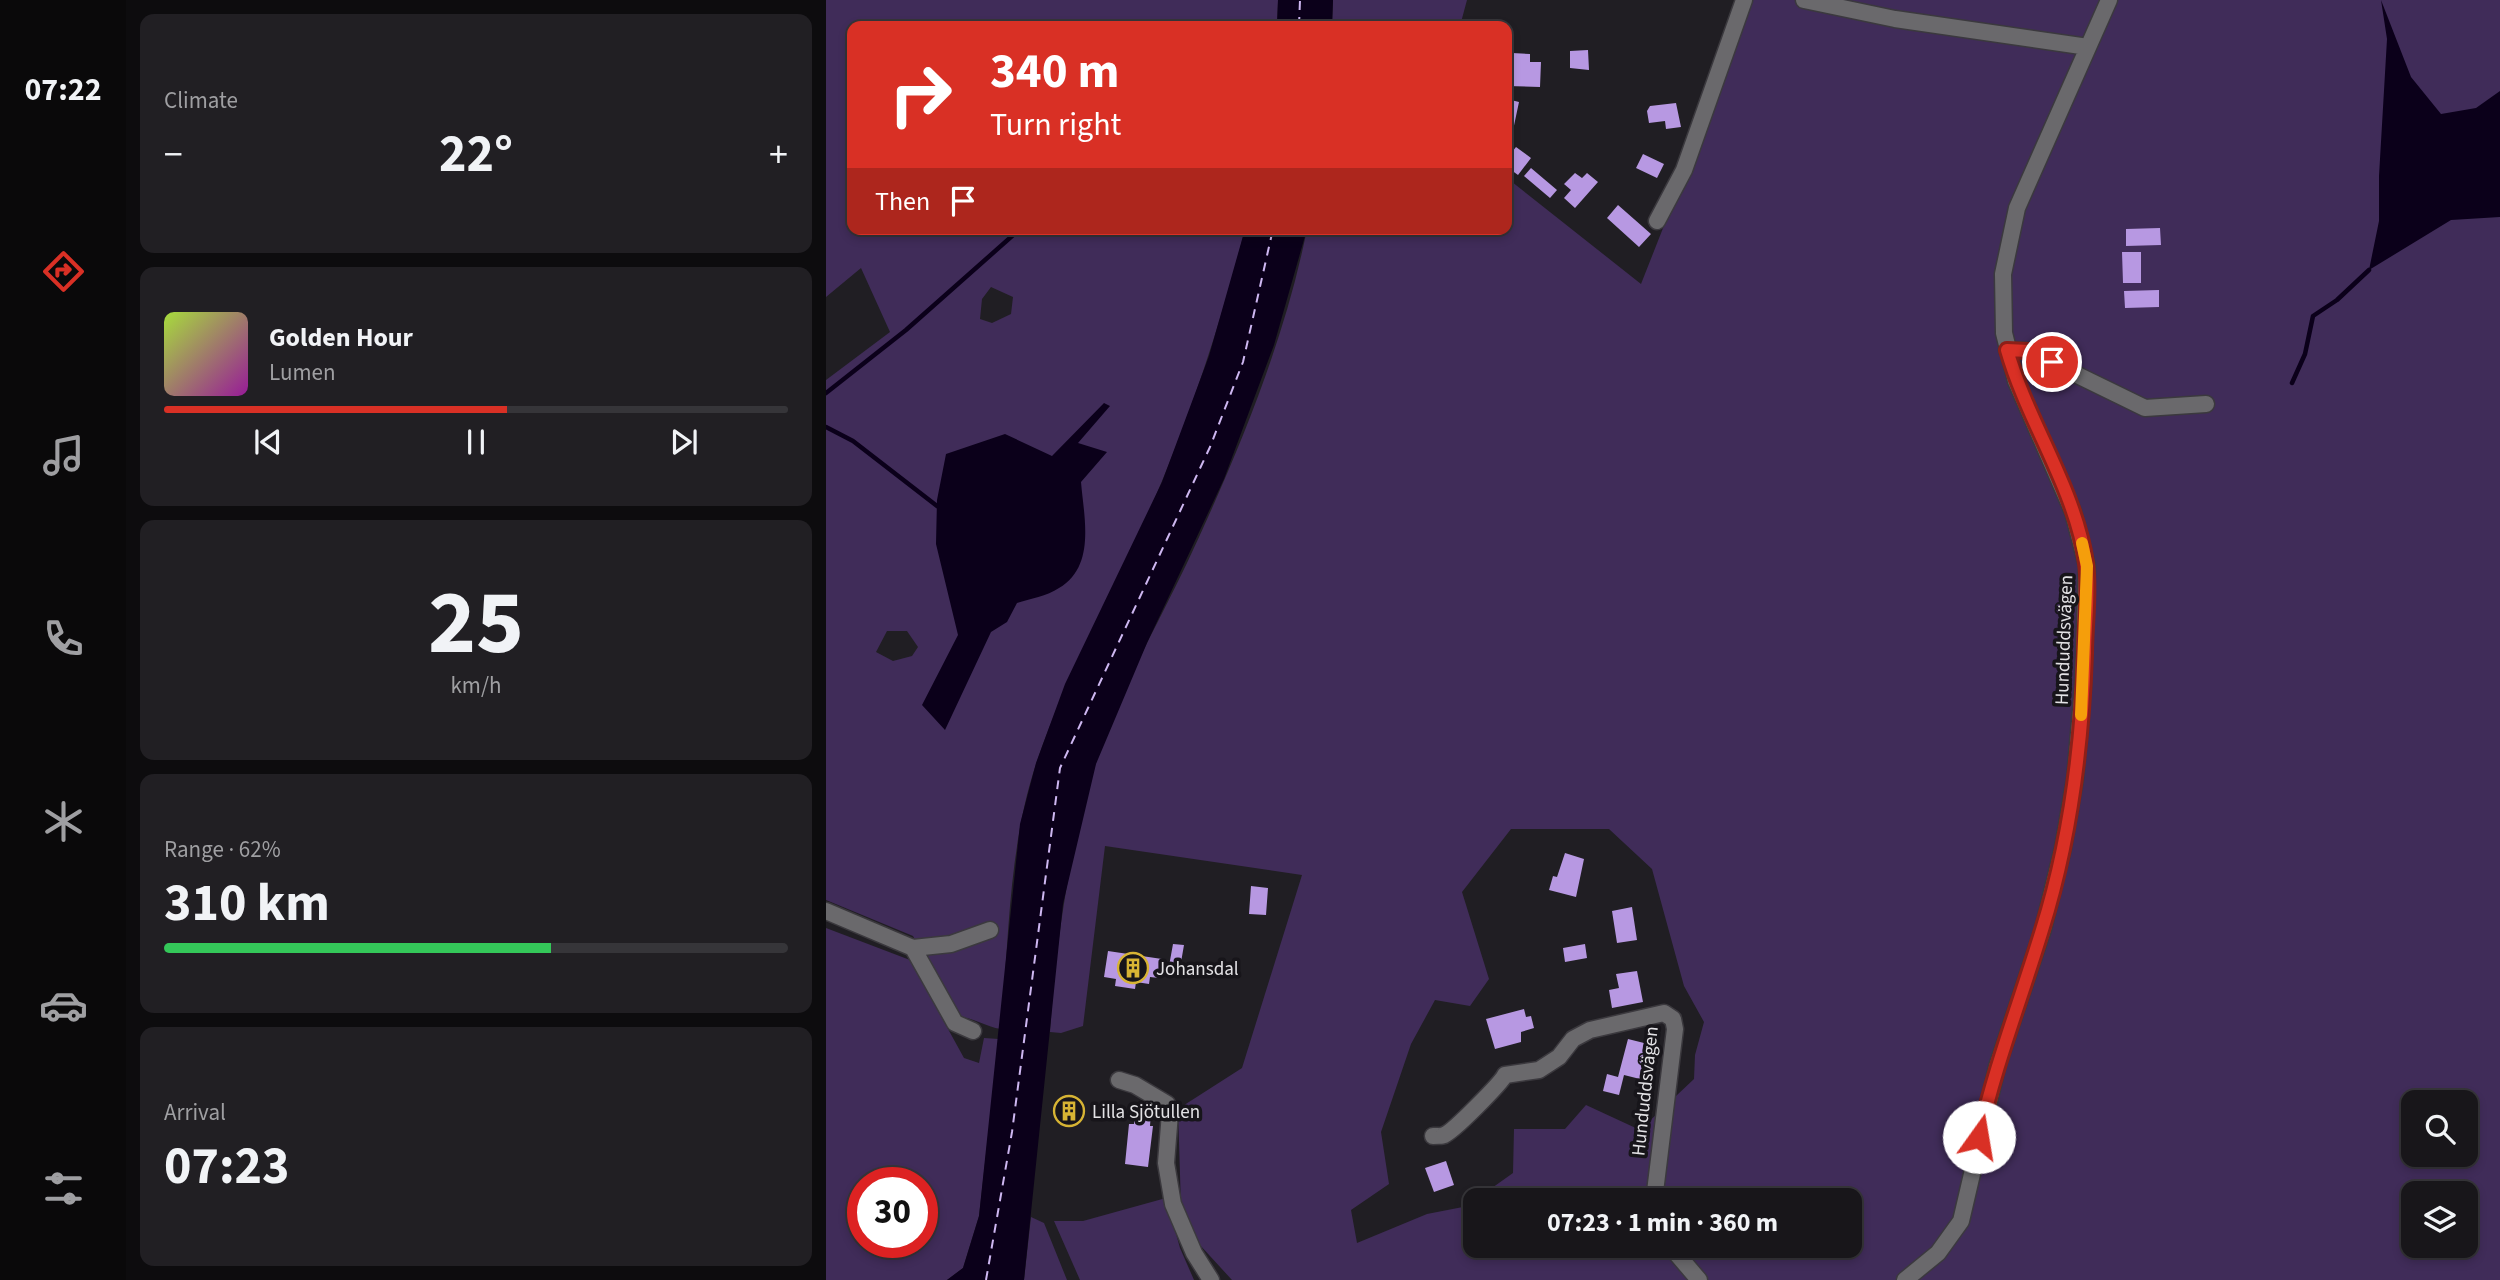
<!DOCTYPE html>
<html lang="en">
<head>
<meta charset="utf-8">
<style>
  body { margin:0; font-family:"Source Sans 3",sans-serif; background:#211f23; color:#f1f3f6; height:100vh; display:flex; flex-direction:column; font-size:26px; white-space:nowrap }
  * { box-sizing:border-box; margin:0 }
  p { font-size:23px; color:#9f9fa2 }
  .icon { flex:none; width:38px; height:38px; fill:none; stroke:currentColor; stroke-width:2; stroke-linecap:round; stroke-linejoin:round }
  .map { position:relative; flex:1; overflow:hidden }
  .panel { display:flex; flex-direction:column; gap:14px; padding:14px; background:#0d0c0e; width:700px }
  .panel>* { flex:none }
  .top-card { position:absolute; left:21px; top:21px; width:665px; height:214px; border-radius:14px; box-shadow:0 4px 10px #0003,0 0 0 2px #363539; background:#d93025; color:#fff; overflow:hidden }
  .buttons { position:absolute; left:1575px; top:1090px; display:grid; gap:14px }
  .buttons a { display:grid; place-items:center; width:77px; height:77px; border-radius:14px; background:#18161a; box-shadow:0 4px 10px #0003,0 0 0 2px #363539; font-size:35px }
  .speed { position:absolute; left:21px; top:1167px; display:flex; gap:14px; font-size:35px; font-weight:700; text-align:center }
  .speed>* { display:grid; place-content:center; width:91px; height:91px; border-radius:50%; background:#18161a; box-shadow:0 4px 10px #0003,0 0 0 2px #363539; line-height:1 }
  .speed .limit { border:10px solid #d22; background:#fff; color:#111 }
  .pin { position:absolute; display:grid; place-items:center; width:60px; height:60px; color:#fff; margin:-30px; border:4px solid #fff; border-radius:50%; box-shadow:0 2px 7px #0007 }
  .me { position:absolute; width:77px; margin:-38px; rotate:13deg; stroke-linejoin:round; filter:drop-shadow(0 0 5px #0008) }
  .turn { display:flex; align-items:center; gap:24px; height:147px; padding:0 28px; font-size:32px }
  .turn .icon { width:91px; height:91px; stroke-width:2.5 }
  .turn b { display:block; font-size:49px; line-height:60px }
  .then { display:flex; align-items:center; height:66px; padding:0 28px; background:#0003; gap:14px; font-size:26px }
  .big { font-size:52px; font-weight:700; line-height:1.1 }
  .panel .tile { flex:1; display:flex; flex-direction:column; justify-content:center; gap:10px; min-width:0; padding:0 24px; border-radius:14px; background:#211f23 }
  .panel .dial { align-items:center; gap:0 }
  .dial b { font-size:91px; line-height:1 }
  .song { display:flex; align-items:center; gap:21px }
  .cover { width:84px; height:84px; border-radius:10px; background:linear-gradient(135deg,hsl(80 70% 55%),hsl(300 70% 35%)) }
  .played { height:7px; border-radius:4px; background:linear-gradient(90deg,#d93025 55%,#363539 55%) }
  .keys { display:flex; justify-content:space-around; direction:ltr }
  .heat { display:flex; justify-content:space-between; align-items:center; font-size:38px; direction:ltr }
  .charge { height:10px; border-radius:5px; background:linear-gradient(90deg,#34c759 62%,#363539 0) }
  .trip { position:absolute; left:637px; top:1188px; width:399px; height:70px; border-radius:14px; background:#18161a; box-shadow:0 4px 10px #0003,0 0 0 2px #363539; font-weight:700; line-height:70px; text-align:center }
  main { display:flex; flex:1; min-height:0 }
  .tabs { display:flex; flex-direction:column; width:126px; justify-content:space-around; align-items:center; background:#0a090a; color:#9f9fa2 }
  .tabs .icon { width:49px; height:49px }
  .tabs .on { color:#d93025 }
  .tabs b { font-size:32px; color:#f1f3f6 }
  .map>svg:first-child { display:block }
  .green { fill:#402c59; fill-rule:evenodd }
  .water { fill:#0b001a }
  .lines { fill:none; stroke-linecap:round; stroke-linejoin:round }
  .stream { stroke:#0b001a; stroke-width:4.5 }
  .ferry { stroke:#ceb7f1; stroke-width:2; stroke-dasharray:9 7; stroke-linecap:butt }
  .building { fill:#b798e2 }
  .minor-casing { stroke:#3b393e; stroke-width:19 }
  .minor { stroke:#6a696c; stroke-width:16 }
  .route-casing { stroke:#8d1f18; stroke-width:18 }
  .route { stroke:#d93025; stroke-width:12 }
  .slow { stroke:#f59e0b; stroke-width:12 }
  .labels { text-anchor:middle; stroke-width:7; stroke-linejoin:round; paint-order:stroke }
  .street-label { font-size:19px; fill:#e3e2e5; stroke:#17151a }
  .poi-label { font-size:19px; fill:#e3e2e5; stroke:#17151a; text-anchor:start }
</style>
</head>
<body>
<main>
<nav class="tabs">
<b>07:22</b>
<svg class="icon on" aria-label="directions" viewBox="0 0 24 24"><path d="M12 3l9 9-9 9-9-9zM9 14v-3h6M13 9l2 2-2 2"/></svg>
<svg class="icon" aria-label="music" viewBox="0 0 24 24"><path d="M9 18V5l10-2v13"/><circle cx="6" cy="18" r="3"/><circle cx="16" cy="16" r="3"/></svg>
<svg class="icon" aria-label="phone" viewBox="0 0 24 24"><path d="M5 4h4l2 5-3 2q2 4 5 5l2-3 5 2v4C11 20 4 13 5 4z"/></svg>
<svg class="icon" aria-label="climate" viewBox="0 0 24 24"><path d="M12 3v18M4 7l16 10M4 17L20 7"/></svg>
<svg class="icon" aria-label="car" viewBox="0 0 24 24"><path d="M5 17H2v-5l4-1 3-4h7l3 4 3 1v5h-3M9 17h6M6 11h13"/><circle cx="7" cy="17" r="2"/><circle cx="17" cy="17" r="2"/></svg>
<svg class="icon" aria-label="filters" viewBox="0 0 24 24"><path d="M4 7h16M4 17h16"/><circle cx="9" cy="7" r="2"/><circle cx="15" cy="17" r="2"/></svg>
</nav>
<section class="panel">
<div class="tile"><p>Climate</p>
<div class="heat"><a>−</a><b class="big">22°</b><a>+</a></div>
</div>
<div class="tile">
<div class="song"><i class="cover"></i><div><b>Golden Hour</b><p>Lumen</p></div></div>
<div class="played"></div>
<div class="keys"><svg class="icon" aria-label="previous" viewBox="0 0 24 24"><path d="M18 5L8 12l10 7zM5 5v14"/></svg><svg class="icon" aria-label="pause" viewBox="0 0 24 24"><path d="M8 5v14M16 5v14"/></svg><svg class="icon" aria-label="next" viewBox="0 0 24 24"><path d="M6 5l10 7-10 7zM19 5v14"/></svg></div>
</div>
<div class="tile dial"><b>25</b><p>km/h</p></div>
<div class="tile"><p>Range · 62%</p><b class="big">310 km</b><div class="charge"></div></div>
<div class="tile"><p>Arrival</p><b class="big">07:23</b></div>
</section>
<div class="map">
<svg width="1674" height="1280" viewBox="0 0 1674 1280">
  <rect width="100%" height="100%" fill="#201e23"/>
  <path class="green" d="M0,0H452L451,26H365L347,19L340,26H26V229H419C397,315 370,399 336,481C297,576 244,664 211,761C182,846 183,941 175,1029C159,1027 144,1015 129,1017L87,936L0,900V380L64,332L35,268L0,297ZM165,287L187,297L185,314L166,323L154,319L156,299ZM61,631H81L92,647L86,656L67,661L50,652Z
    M507,0H641L634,26H506Z
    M927,0H1674V1280H406L373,1244L355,1207L352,1109L416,1068L476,875L279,846L257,1026L235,1033L224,1032C230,942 243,852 269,766C290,697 330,628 361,563C410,458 458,344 481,229H681V178L815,284ZM685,829H783L826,869L858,986L878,1022L869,1055L868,1079L814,1130L760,1105L739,1129H688L687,1173L649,1200H1024V1246H649V1201L642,1206L601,1214L531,1243L525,1210L563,1184L555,1132L585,1044L609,1000L644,1006L663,979L636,892ZM1587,1102H1640V1155H1587ZM1587,1194H1640V1246H1587Z
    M0,928L84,960L138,1058L153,1063L158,1038L173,1039L153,1216L137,1268L121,1280H0ZM37,1183H96V1242H37Z
    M340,1198L354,1248L368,1280H254L228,1221H257Z
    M205,1217L218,1223L241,1280H198Z"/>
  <path class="water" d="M452,0H507L506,26H451Z
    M1555,0L1585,77L1615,114L1650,108L1674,91V217L1625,220L1543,270L1553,221V176L1561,39Z
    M419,229H481L448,345L398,479L321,643L270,764L237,904L198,1280H121L137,1268L153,1216L194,824L210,763L239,684L336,482L383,356Z
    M278,403L284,406L252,443L281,452L255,482C258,518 270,566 233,588C221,596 204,599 191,603L181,622L165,632L119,730L96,705L132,635L110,544L111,500L120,454L179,434L226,456Z"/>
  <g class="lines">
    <path class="stream" d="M1466,383L1479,354L1487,316L1511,300L1543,270
      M0,393L80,330L194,229
      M0,427L27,441L111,506"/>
    <path class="ferry" d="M473,26L474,0
      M160,1280L186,1132L234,768L384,447L417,362L447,229"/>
  </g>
  <path class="building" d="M762,50L763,70L744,68V51Z
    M686,53L704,54V62H715L714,87L681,86V61H686Z
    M681,99L693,102L686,135L681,134Z
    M850,103L855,127L840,129L839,121L823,123L821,111L824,106Z
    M690,147L705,158L692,175L681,167V148L686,152Z
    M817,154L838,164L831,178L810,168Z
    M705,168L731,190L724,198L698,176Z
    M749,173L756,178L761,173L772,182L749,208L738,198L745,190L738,184Z
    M792,205L825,234L813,247L781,218Z
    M1334,228L1335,245L1300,246V229Z
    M1296,252H1315V283H1297Z
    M1333,290V307L1299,308L1298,291Z
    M739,853L758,859L750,897L723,890L727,876L731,877Z
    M425,886L442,888L440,915L423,914Z
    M806,907L811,940L791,943L786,911Z
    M347,944L358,945L354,968L343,966Z
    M759,944L761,958L739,962L737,948Z
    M282,951L336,959L333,978L324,977L323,984L310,982L309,989L289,986L290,979L278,977Z
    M373,966L386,969L385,978L371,976Z
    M811,971L817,1002L786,1008L783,990L793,988L790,974Z
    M698,1009L700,1017L705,1016L708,1028L695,1032V1042L669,1049L660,1019Z
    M802,1039L822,1044L814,1079L798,1075L793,1095L777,1091L781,1074L792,1077Z
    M237,1101L254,1105V1118L232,1117L233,1105H237Z
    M309,1110L325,1112L324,1126H327L322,1167L299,1164L303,1124H308Z
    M620,1161L628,1185L608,1192L599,1168Z"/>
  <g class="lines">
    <g class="minor-casing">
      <path id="minor" d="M978,0L1069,19L1262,47
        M831,221L858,170L918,0
        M1181,350L1202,351L1319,408L1380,404
        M0,911L87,948L129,1023L147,1031
        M87,948L125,944L164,930
        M293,1080L309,1085L341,1104L344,1113L340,1163L347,1204L368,1253L385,1280
        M607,1136C608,1136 618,1136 618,1135C627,1132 675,1083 679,1075L713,1070L733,1057L747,1039L764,1030L838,1013L847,1019L849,1029L828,1200
        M844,1246L873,1280
        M1079,1280L1112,1253L1135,1221L1171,1067L1217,929L1237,848L1249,779L1257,687L1261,566L1247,512L1190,381L1178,333L1177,274L1191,208L1283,0"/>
    </g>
    <use href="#minor" class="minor"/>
  </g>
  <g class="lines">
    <g class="route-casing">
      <path id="route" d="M1153,1137C1169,1066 1195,999 1216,930C1244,841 1256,746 1259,653C1259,624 1264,592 1260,563C1249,488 1202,423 1181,350L1202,351L1226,362"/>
    </g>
    <use href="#route" class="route"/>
    <path class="slow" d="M1255,715L1261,566L1256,543"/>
  </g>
  <defs>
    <g id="building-ring" transform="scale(1.575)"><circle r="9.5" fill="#17151a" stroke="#d7b434" stroke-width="1.5"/><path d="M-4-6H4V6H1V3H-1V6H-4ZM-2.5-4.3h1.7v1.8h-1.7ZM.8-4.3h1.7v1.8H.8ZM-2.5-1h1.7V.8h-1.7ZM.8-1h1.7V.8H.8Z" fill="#d7b434"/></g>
  </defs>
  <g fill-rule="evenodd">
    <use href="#building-ring" x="307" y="968"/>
    <use href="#building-ring" x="243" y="1111"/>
  </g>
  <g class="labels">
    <g class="street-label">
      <text transform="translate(1237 640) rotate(-88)" y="7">Hunduddsvägen</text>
      <text transform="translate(818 1091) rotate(-84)" y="7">Hunduddsvägen</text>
    </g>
    <g class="poi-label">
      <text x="330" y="975">Johansdal</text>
      <text x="266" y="1118">Lilla Sjötullen</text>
    </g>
  </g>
</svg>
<div class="buttons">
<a><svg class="icon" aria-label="search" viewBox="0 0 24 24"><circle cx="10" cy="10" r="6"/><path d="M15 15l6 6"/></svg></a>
<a><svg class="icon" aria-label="layers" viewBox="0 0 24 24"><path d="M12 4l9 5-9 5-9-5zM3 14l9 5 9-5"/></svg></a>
</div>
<div class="speed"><div class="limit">30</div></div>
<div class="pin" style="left:1226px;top:362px;background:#d93025"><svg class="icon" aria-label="arrive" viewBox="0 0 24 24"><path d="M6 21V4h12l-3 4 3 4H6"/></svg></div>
<svg class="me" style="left:1153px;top:1137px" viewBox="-20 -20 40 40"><circle r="19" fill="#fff"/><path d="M0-13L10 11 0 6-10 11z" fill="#d93025"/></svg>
<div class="trip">07:23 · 1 min · 360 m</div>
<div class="top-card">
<div class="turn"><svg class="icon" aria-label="right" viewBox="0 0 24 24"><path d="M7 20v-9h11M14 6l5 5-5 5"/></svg><div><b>340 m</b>Turn right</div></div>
<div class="then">Then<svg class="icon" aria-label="arrive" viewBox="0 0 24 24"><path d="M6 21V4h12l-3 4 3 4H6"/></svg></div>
</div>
</div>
</main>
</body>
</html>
